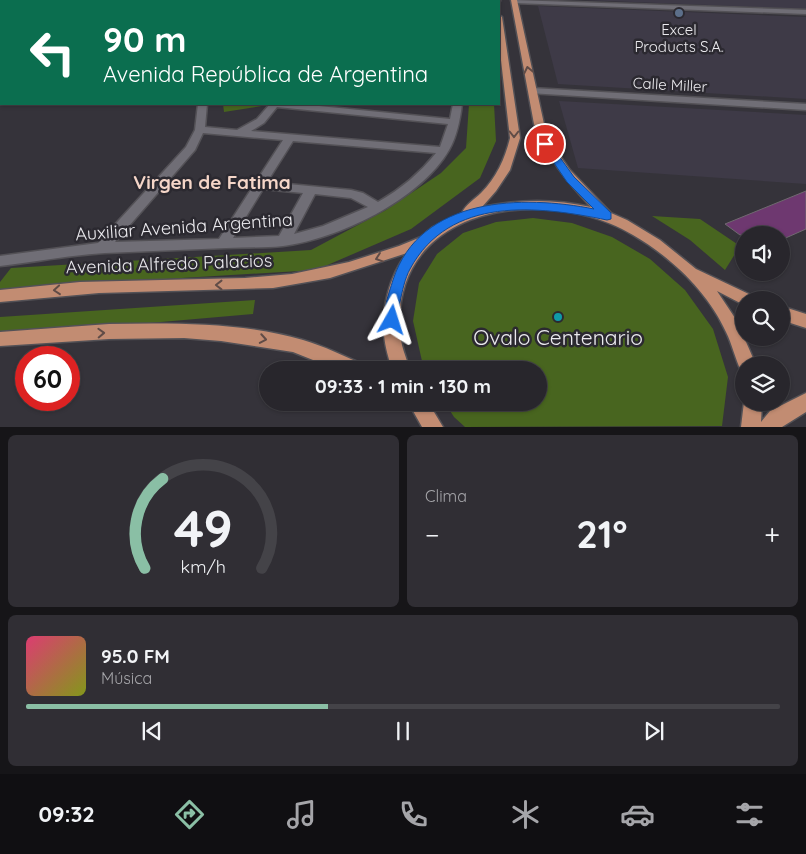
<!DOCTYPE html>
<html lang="es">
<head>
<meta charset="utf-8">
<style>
  body { margin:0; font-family:Quicksand,sans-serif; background:#302e34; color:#f1f3f6; height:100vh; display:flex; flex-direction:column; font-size:19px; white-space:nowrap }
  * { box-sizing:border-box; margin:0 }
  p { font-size:16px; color:#a5a5a9 }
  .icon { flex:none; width:28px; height:28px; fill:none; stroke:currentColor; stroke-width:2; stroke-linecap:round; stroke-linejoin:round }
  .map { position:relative; height:427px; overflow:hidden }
  .details { display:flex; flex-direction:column; gap:8px; padding:8px; background:#161518; flex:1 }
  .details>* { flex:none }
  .banner { position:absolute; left:0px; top:0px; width:500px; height:105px; box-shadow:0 1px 4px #0004,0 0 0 1px #444348; background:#0b6e4f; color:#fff; overflow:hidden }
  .tools { position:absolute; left:735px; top:226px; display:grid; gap:10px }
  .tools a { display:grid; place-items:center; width:55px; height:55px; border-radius:50%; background:#28262c; box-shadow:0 1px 4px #0004,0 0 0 1px #444348; font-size:25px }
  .speed { position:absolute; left:15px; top:346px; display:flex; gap:10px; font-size:25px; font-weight:700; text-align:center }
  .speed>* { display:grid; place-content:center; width:65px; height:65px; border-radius:50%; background:#28262c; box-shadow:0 1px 4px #0004,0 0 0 1px #444348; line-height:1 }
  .speed .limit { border:8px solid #d22; background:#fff; color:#111 }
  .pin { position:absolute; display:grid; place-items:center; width:42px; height:42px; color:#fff; margin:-21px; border:2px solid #fff; border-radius:50%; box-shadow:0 1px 5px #0007 }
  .me { position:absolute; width:55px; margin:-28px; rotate:6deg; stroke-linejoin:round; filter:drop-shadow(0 0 4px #0008) }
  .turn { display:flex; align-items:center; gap:18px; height:105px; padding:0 20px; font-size:22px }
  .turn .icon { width:65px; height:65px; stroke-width:2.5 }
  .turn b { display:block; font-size:35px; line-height:42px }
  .big { font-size:38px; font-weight:700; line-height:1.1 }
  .details .tile { flex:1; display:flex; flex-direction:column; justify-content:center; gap:8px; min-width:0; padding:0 18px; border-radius:8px; background:#302e34 }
  .details .dial { align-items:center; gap:0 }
  .dial svg { height:130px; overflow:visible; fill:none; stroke:#444348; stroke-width:7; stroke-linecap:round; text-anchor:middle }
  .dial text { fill:#f1f3f6; stroke:none }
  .song { display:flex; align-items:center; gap:15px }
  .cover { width:60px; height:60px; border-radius:8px; background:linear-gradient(135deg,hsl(340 70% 55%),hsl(70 70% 35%)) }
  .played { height:5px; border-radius:2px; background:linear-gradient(90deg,#8abfa5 40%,#444348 40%) }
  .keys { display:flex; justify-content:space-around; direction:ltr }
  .heat { display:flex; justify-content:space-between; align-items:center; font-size:28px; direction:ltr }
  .details .tiles { flex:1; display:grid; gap:8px; grid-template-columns:1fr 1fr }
  .tile:last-child { grid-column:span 2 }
  .trip { position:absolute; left:259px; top:361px; width:288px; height:50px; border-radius:25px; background:#28262c; box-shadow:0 1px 4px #0004,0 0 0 1px #444348; font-weight:700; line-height:50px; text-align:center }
  .dock { display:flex; height:80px; justify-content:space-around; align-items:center; background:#100f12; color:#a5a5a9 }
  .dock .icon { width:35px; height:35px }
  .dock .active { color:#8abfa5 }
  .dock b { font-size:22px; color:#f1f3f6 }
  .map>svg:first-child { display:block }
  .built { fill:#3e3a47 }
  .green { fill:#48651f }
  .building { fill:#6e3870; stroke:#706970 }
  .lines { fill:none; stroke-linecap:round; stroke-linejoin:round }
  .minor-casing { stroke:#535156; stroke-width:3 }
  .major-casing { stroke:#535156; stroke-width:3 }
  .minor { fill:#706e76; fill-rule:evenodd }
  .major { fill:#c28c72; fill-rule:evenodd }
  .oneway { stroke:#604c47 }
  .route { fill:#1a73e8; stroke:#114b97 }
  .service-dot { fill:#5c6f8a; stroke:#2b2930; stroke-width:2 }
  .culture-dot { fill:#0f9aa8; stroke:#2b2930; stroke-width:2 }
  .labels { text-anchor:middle; stroke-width:5; stroke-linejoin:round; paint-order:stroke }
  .far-poi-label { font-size:15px; fill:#ebeaee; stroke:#2b2930 }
  .far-street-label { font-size:15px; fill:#ebeaee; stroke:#2b2930 }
  .street-label { font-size:18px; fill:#ebeaee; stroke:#2b2930 }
  .neighbourhood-label { font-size:19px; font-weight:bold; fill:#f5d6c8; stroke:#2b2930 }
  .near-poi-label { font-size:21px; fill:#ebeaee; stroke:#2b2930 }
</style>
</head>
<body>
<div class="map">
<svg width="806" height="427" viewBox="0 0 806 427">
  <rect width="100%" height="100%" fill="#35333a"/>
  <path class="built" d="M583,0H806V9Z
    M538,6L806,17V99L558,84Z
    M559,101L806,115V184L578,168Z"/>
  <path class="green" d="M223,104H268V105L224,112Z
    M469,104H494L496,141L480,178L411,229L316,270L0,289V282L11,268L311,250L386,210L441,173L466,148Z
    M652,216L700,219L740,246L725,270L690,240Z
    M533,218L572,223L612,237L650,259L685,290L713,329L728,377L722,426L465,427L454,417L445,403L538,402V370H424L413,321L419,283L437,254L463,233L496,222Z
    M255,300L253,314L0,336V317Z"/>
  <path class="building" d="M806,191V229L781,240V235H740L725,224Z"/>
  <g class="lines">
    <g class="minor-casing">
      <path id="minor" d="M0,0H15L0,3Z
        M205,0H211V1H205Z
        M242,0H248V1H242Z
        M364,0H370L371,1H365Z
        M458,0H464V1H458Z
        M513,0L806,10V14L515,3Z
        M532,88L806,104V110L529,93V89Z
        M198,104H207L205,127L237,130L257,119L270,104H299L450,119L453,104H462C460,120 457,136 449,150C420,200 338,239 283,246C264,248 245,247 226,248C186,250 145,251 105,253C70,255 35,262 0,266V256L98,243L186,147L195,130ZM277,107L448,124L440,147L251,131L264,123ZM203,133L283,140L219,239L115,242L195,150ZM293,141L436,153C420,173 401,189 378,202L363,193L351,190L267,182ZM263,189L303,193L279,236L233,238ZM315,194L351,198L368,207L323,226L294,234Z"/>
    </g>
    <g class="major-casing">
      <path id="major" d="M494,0H500V1L499,2Z
        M511,0H517L544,124L556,150L570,170L611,213L627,220L660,240L696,269L753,296L756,300H744V305L717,291L737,321L756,365H744V372L741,371C735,358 732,344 726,332C708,292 671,257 633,235C548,184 392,204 400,330C400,344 406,357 410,370H392C389,359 385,347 384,335C381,308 390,275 407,253L330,278L273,288L99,293L0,302V290L80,282L245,278L292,274L349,262L399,246L421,237L433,227L462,213C465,205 475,199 481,193C496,178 505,159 510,138L499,43V15L502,17L520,138L510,170L496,191L482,207C519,199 555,199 591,207C567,182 547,157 534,124Z
        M781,306L806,314V328L781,320Z
        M109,324C173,323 241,322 303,340C324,346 343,356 363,364L366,370H338L293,352L221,341L184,338L109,339L0,346V332Z
        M806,393V412L782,427H741L744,402H762L761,422L770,411Z
        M408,402H428L443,427H422Z"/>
    </g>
    <use href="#minor" class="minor"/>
    <use href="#major" class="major"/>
  </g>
  <defs><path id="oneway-chevron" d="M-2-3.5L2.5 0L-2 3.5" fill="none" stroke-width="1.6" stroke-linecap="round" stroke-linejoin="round" transform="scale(1.25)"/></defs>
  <g class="oneway">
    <use href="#oneway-chevron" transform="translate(528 70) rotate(-102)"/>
    <use href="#oneway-chevron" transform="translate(514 134) rotate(90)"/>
    <use href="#oneway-chevron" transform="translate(379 258) rotate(161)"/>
    <use href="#oneway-chevron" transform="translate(219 285) rotate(180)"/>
    <use href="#oneway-chevron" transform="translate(57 290) rotate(175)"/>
    <use href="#oneway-chevron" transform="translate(101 333) rotate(-2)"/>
    <use href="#oneway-chevron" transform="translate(263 339) rotate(10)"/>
  </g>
  <path class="route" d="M542,142H549L574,177L611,213V219L607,220C538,206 450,195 410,269C405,278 402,292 400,302C398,310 401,317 397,325L392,326L387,325C381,311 389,294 393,280C420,196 523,195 594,209L567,182L541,144Z"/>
  <circle class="service-dot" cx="679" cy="13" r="5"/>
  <circle class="culture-dot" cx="558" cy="317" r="5"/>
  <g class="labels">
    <g class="far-poi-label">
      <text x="679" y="35">Excel<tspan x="679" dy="17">Products S.A.</tspan></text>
    </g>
    <g class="far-street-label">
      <text transform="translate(670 85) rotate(3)" y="5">Calle Miller</text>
    </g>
    <g class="street-label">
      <text transform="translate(184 227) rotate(-4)" y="6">Auxiliar Avenida Argentina</text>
      <text transform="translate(169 264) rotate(-2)" y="6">Avenida Alfredo Palacios</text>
    </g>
    <g class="neighbourhood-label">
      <text x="212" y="189">Virgen de Fatima</text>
    </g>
    <g class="near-poi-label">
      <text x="558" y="345">Ovalo Centenario</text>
    </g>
  </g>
</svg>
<div class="tools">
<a><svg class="icon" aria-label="sound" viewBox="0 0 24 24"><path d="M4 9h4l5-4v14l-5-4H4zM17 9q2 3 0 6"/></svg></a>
<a><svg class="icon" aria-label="search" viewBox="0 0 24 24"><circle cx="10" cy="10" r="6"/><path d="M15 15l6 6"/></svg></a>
<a><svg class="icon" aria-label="layers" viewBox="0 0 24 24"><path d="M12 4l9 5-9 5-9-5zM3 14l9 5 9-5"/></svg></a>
</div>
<div class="speed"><div class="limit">60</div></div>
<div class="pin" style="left:545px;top:144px;background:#d93025"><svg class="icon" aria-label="arrive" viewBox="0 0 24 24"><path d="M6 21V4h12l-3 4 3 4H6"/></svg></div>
<svg class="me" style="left:392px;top:320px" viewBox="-20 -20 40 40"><path d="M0-17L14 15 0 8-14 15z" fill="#1a73e8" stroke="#fff" stroke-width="4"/></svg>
<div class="trip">09:33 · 1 min · 130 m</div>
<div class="banner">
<div class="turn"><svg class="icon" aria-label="left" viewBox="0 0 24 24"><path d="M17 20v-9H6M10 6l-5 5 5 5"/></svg><div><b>90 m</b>Avenida República de Argentina</div></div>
</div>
</div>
<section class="details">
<div class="tiles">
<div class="tile dial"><svg viewBox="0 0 100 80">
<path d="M14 69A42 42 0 1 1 86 69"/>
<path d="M14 69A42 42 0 0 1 25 14" stroke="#8abfa5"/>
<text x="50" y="56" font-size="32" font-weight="700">49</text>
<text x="50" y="72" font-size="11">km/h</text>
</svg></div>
<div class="tile"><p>Clima</p>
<div class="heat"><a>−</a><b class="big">21°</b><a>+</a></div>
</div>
<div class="tile">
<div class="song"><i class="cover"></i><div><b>95.0 FM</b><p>Música</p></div></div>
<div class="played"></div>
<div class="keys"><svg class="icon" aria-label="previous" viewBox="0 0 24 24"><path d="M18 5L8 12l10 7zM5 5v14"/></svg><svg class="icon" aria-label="pause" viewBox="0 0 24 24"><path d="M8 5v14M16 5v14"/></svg><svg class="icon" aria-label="next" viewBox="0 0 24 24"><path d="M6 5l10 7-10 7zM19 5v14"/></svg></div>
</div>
</div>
</section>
<nav class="dock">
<b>09:32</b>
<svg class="icon active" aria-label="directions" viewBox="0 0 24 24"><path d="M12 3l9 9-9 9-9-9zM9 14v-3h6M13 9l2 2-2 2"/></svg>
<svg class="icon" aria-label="music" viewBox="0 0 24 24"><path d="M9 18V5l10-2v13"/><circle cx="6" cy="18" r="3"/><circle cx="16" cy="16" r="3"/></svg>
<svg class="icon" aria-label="phone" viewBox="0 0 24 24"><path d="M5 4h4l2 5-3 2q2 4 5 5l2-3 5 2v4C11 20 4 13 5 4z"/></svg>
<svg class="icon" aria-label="climate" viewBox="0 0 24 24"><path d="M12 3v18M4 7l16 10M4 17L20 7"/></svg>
<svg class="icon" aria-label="car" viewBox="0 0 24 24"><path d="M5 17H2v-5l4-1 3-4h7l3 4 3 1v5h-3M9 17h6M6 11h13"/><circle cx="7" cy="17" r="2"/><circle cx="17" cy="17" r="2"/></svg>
<svg class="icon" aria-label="filters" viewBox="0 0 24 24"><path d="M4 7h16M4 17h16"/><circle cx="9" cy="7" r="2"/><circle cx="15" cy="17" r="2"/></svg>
</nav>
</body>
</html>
